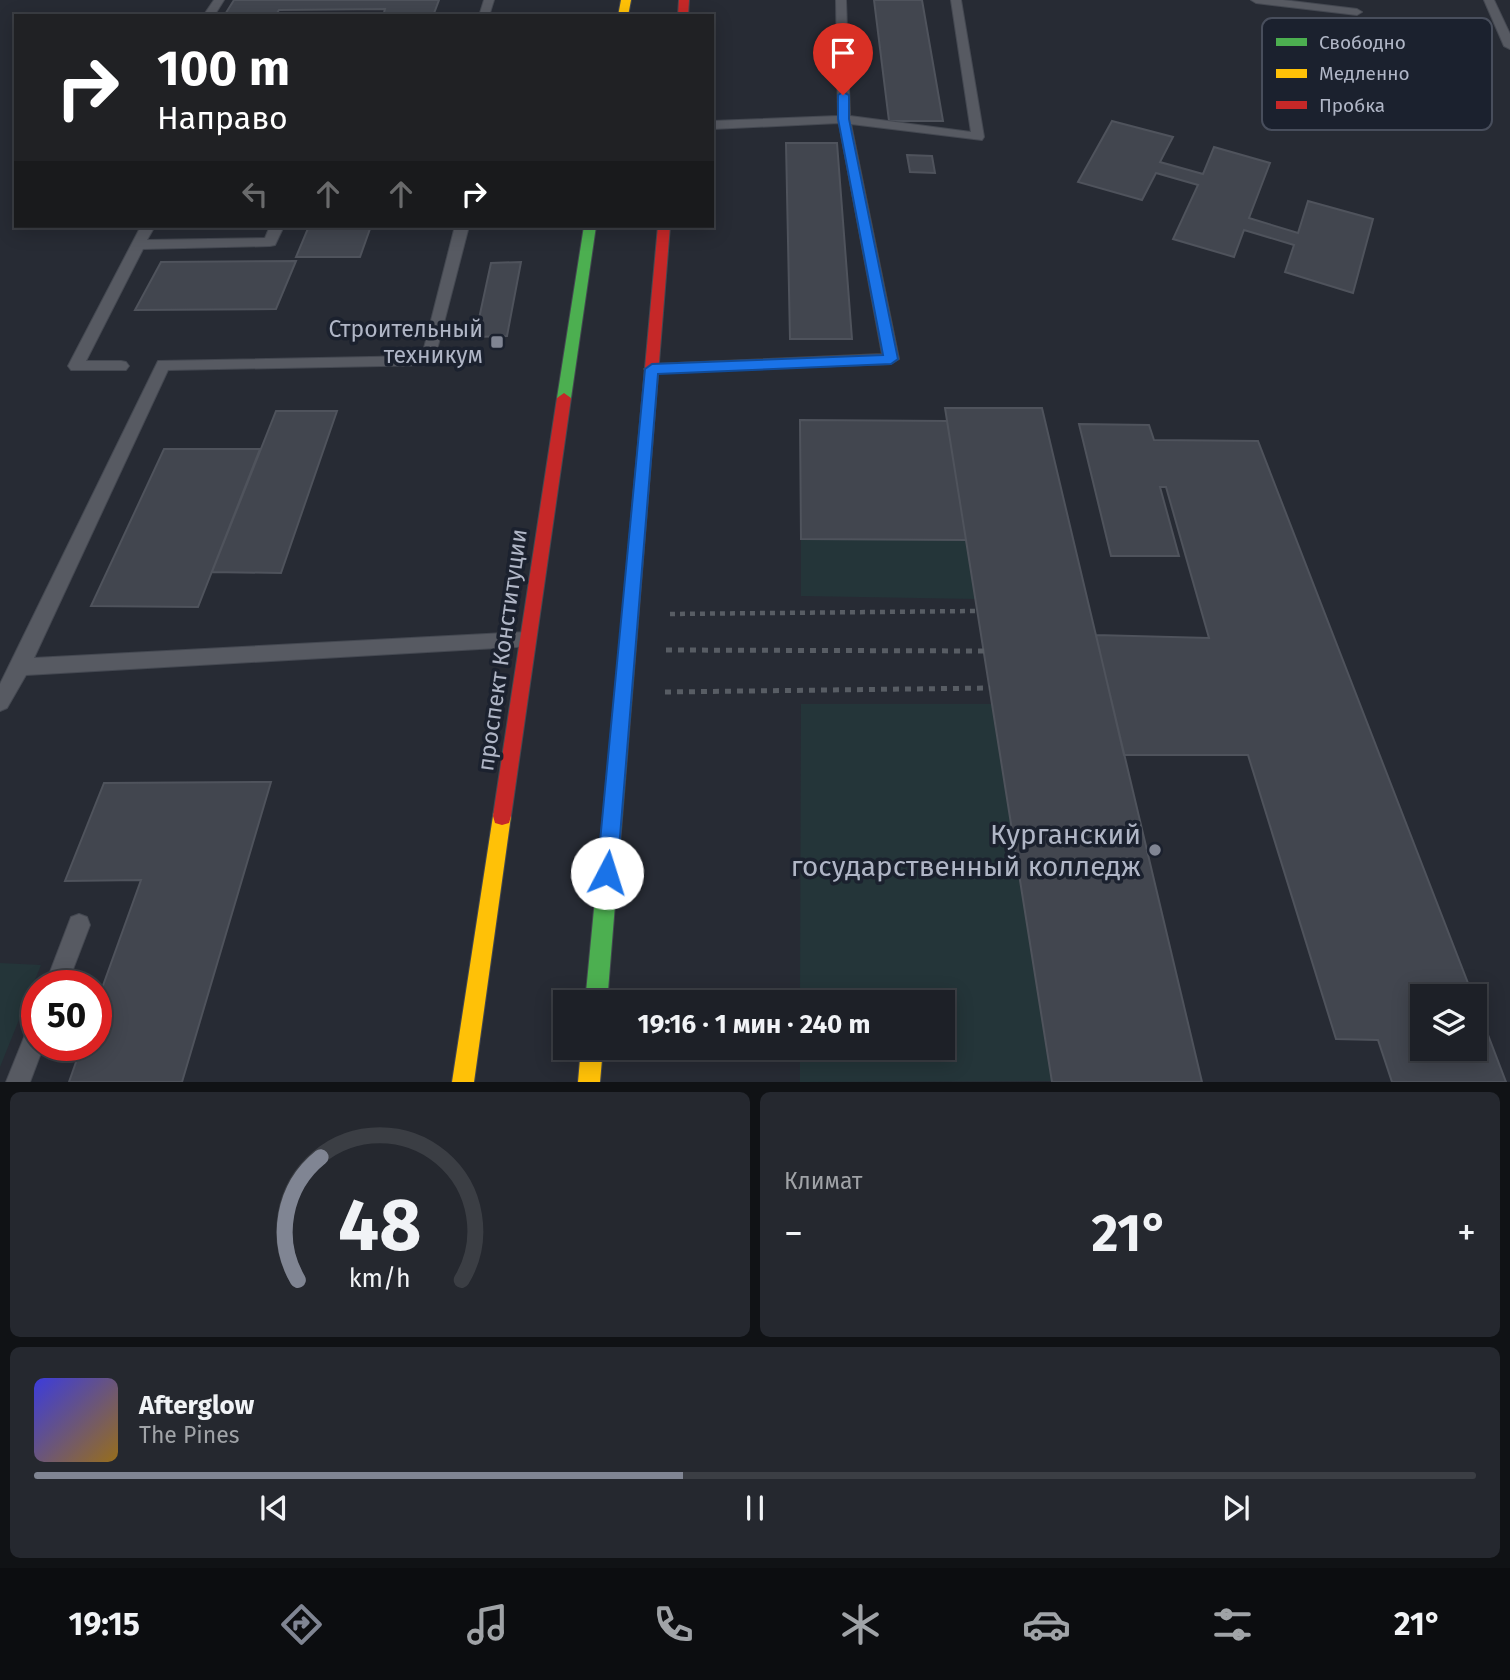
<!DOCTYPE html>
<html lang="ru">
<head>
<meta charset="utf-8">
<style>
  body { margin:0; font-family:"Fira Sans",sans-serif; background:#25282f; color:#f1f3f6; height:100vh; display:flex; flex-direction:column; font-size:26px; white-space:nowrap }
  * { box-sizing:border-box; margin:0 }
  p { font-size:23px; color:#a0a3a7 }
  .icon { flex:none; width:38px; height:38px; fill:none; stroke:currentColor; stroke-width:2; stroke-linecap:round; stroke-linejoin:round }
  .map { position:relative; height:1082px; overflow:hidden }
  .details { display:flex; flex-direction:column; gap:10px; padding:10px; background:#101215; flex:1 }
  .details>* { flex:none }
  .banner { position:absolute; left:14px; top:14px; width:700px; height:214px; border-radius:0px; box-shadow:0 4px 18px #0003,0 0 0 2px #3b3e44; background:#202124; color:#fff; overflow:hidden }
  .tools { position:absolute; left:1410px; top:984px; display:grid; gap:14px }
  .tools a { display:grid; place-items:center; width:77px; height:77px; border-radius:0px; background:#1d2027; box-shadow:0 4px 18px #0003,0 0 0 2px #3b3e44; font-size:35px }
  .speed { position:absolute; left:21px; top:970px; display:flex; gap:14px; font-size:35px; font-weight:700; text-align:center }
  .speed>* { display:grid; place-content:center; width:91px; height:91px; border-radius:50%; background:#1d2027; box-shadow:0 4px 18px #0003,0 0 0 2px #3b3e44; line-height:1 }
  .speed .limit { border:10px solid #d22; background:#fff; color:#111 }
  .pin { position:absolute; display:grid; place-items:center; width:60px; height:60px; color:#fff; margin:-72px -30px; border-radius:50% 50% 50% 0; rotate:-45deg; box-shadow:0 0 7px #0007 }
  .pin .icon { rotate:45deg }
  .me { position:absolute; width:77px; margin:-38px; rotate:5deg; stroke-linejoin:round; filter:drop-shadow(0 0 5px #0008) }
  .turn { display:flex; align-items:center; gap:24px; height:147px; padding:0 28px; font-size:32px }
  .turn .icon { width:91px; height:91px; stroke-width:2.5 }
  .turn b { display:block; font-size:49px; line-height:60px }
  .lanes { display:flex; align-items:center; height:66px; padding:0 28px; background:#0003; justify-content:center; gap:35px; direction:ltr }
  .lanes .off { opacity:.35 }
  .big { font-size:52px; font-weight:700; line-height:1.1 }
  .details .card { flex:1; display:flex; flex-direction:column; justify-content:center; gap:10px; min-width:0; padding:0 24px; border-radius:10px; background:#25282f }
  .details .dial { align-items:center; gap:0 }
  .dial svg { height:182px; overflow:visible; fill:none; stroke:#3b3e44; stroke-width:7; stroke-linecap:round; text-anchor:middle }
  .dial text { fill:#f1f3f6; stroke:none }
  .song { display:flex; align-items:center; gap:21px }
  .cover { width:84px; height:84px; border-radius:10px; background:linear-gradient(135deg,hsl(240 70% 55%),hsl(40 70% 35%)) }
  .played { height:7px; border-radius:4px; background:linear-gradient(90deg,#808593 45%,#3b3e44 45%) }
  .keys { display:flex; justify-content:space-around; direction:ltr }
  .heat { display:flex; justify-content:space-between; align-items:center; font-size:38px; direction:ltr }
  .details .tiles { flex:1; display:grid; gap:10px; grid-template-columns:1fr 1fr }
  .card:last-child { grid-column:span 2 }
  .trip { position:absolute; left:553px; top:990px; width:402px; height:70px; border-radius:0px; background:#1d2027; box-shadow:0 4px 18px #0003,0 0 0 2px #3b3e44; font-weight:700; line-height:70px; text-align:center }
  .tabs { display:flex; height:112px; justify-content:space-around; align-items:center; background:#0c0d10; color:#a0a3a7 }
  .tabs .icon { width:49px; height:49px }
  .tabs .selected { color:#808593 }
  .tabs b { font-size:32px; color:#f1f3f6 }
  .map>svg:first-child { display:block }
  .green { fill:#243539 }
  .building { fill:#42464f; stroke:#4f535c; stroke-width:2 }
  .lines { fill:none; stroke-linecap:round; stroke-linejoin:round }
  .lane-casing { stroke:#444851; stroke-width:2 }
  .fast-casing { stroke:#444851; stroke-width:2 }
  .slow-casing { stroke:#444851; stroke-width:2 }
  .jam-casing { stroke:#444851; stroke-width:2 }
  .path-far1 { stroke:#585d64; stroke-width:4.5; stroke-dasharray:5 5; stroke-linecap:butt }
  .path { stroke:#585d64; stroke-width:5; stroke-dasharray:6 6; stroke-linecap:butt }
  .lane { fill:#575a62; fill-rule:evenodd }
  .fast { fill:#4caf50; fill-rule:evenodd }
  .slow { fill:#ffc107; fill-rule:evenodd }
  .jam { fill:#c62828; fill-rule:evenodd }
  .route { fill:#1a73e8; stroke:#114b97; stroke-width:2 }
  .poi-dot { fill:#808593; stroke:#1b212e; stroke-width:2.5 }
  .labels { text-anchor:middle; stroke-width:7; stroke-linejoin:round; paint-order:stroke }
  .poi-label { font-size:23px; fill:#b0b6c6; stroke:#1b212e; text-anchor:end }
  .street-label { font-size:23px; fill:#b0b6c6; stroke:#1b212e }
  .near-poi-label { font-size:28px; fill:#b0b6c6; stroke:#1b212e; text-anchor:end }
  .key { fill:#1b212e; stroke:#484e5c; stroke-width:2 }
  .key-label { font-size:19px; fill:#b0b6c6 }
</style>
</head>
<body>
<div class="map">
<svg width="1510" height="1082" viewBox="0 0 1510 1082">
  <rect width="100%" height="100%" fill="#272b34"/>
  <path class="green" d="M801,539L966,540L976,599L801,596Z
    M801,704H993L1052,1081L800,1082V1048H943V1003H800Z
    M0,963L41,965L0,1067Z"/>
  <path class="building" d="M234,0H439L433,16H383L385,9L279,10L275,16H224Z
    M874,0H922L943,121H889Z
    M1112,121L1173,137L1160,162L1203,174L1214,147L1270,163L1249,218L1298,233L1308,201L1373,219L1353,293L1285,272L1294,245L1244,230L1234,257L1173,239L1198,185L1156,173L1142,200L1078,182Z
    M786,143H837L852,339H790Z
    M907,155L932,156L935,173L910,172Z
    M309,226H371L360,257H296Z
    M296,261L276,309L135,310L161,262Z
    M521,262L507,336L475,337L491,263Z
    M945,408H1042L1202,1082H1052Z
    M276,411H337L281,573L212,572Z
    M800,420L947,421L966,540L801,539Z
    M1079,424L1149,425L1154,440L1258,441L1473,996H1423V1048H1475V1001L1506,1082H1392L1378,1040L1336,1039L1248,755H1124L1096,635L1209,638L1166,487H1160L1179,556H1111Z
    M164,449H260L198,607L91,606Z
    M271,782L182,1082H69L82,1045H96V1005L141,880L65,881L104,783Z"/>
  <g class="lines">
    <g class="lane-casing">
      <path id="lane" d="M214,0H224L214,16H203Z
        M484,0H494L489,16H479Z
        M836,0H846L850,116L971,132L951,0H961L984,137L982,140L851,124L899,359L891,364L647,373L644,369L652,364L882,354L839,123L712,129V121L838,116Z
        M1251,0H1283L1357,9L1362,12L1357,15L1256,3Z
        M1484,0H1494L1510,34V49L1504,46Z
        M141,226H155L147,240L265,238L270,226H284L275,245L270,246L143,249L86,361H121L126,362L129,366L126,370H71L68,366Z
        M455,226H469L433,365L168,370L34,658L526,632L533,634L535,640L533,646L26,675L7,708L0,711V684L158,361L422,356Z
        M79,914L87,917L90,925L67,985H45L71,917Z
        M37,1021V1045H44L30,1082H6L29,1025Z"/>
    </g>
    <g class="fast-casing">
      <path id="fast" d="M584,226H596L571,398L564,403L557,398Z
        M632,590L638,592L640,597L607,1003H585L624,597L626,592Z"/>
    </g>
    <g class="slow-casing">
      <path id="slow" d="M621,0H631L628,16H618Z
        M502,807L509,809L511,816L474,1082H452L493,816L495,809Z
        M581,1048H603L600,1082H578Z"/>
    </g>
    <g class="jam-casing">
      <path id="jam" d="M679,0H689L688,16H678Z
        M658,226H670L640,597L638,602L632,604L626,602L624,597Z
        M564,393L571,398L511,816L509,823L502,825L495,823L493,816L557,398Z"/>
    </g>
    <path class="path-far1" d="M670,614L977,611"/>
    <path class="path" d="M666,650L984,651
      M665,692L990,688"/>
    <use href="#lane" class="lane"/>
    <use href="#fast" class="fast"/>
    <use href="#slow" class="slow"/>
    <use href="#jam" class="jam"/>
  </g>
  <path class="route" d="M843,92L849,95V119L898,359L891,364L658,374L617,873L614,880L607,883L600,880L597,873L645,369L652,364L883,355L838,119V95Z"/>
  <g class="poi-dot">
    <rect x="490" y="335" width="14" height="14" rx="3.5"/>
    <circle cx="1155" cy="850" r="7"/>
  </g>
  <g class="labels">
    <g class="poi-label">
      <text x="483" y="337">Строительный<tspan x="483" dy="26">техникум</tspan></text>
    </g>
    <g class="street-label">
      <text transform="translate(502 650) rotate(-82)" y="8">проспект Конституции</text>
    </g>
    <g class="near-poi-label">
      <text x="1141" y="844">Курганский<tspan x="1141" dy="32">государственный колледж</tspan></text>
    </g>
  </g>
  <rect x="1262" y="18" width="230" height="112" rx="10" class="key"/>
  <rect x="1276" y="38" width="31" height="8" fill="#4caf50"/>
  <rect x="1276" y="69" width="31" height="9" fill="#ffc107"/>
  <rect x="1276" y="101" width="31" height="8" fill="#c62828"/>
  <g class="key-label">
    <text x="1319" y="49">Свободно</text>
    <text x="1319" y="80">Медленно</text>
    <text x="1319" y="112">Пробка</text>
  </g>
</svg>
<div class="tools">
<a><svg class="icon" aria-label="layers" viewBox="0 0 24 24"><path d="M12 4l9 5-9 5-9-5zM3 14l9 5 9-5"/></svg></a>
</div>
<div class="speed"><div class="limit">50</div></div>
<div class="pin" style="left:843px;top:95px;background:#d93025"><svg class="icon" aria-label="arrive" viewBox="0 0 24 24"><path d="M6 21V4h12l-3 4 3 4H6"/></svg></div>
<svg class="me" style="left:607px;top:873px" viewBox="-20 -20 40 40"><circle r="19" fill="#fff"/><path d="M0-13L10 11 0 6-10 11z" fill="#1a73e8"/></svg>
<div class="trip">19:16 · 1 мин · 240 m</div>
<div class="banner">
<div class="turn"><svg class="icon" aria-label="right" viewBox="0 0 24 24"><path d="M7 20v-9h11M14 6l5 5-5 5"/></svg><div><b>100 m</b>Направо</div></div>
<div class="lanes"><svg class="icon off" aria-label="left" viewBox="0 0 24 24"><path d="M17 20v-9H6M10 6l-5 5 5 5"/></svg><svg class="icon off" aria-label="ahead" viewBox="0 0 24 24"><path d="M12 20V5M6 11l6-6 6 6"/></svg><svg class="icon off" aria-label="ahead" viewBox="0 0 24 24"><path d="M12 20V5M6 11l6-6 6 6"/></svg><svg class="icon" aria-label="right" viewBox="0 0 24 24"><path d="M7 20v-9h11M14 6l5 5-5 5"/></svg></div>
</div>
</div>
<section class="details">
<div class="tiles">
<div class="card dial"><svg viewBox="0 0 100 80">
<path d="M14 69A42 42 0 1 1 86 69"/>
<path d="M14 69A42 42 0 0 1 24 15" stroke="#808593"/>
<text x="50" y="56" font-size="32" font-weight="700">48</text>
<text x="50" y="72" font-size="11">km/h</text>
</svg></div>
<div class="card"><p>Климат</p>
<div class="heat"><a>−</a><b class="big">21°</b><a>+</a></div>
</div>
<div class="card">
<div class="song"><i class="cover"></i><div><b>Afterglow</b><p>The Pines</p></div></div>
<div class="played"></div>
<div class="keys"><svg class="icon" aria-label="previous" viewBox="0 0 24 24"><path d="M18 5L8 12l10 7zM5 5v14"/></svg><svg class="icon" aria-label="pause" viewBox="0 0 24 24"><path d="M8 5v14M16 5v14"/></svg><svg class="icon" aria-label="next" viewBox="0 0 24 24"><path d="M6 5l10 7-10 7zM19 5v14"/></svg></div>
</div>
</div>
</section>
<nav class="tabs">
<b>19:15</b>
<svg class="icon selected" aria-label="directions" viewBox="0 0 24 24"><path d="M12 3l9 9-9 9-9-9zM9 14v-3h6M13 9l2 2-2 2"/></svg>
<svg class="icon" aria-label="music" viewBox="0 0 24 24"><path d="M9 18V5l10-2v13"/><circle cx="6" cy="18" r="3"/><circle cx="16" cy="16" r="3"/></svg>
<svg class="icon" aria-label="phone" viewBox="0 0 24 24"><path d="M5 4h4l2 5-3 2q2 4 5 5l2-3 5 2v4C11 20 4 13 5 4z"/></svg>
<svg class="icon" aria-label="climate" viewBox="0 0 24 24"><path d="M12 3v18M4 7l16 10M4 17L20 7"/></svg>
<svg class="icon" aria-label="car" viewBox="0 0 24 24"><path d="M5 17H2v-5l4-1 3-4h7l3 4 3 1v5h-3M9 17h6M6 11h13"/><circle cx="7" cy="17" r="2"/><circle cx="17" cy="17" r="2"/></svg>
<svg class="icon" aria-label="filters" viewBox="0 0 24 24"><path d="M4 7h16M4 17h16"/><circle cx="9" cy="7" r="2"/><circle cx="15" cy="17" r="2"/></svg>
<b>21°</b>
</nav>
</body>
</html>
